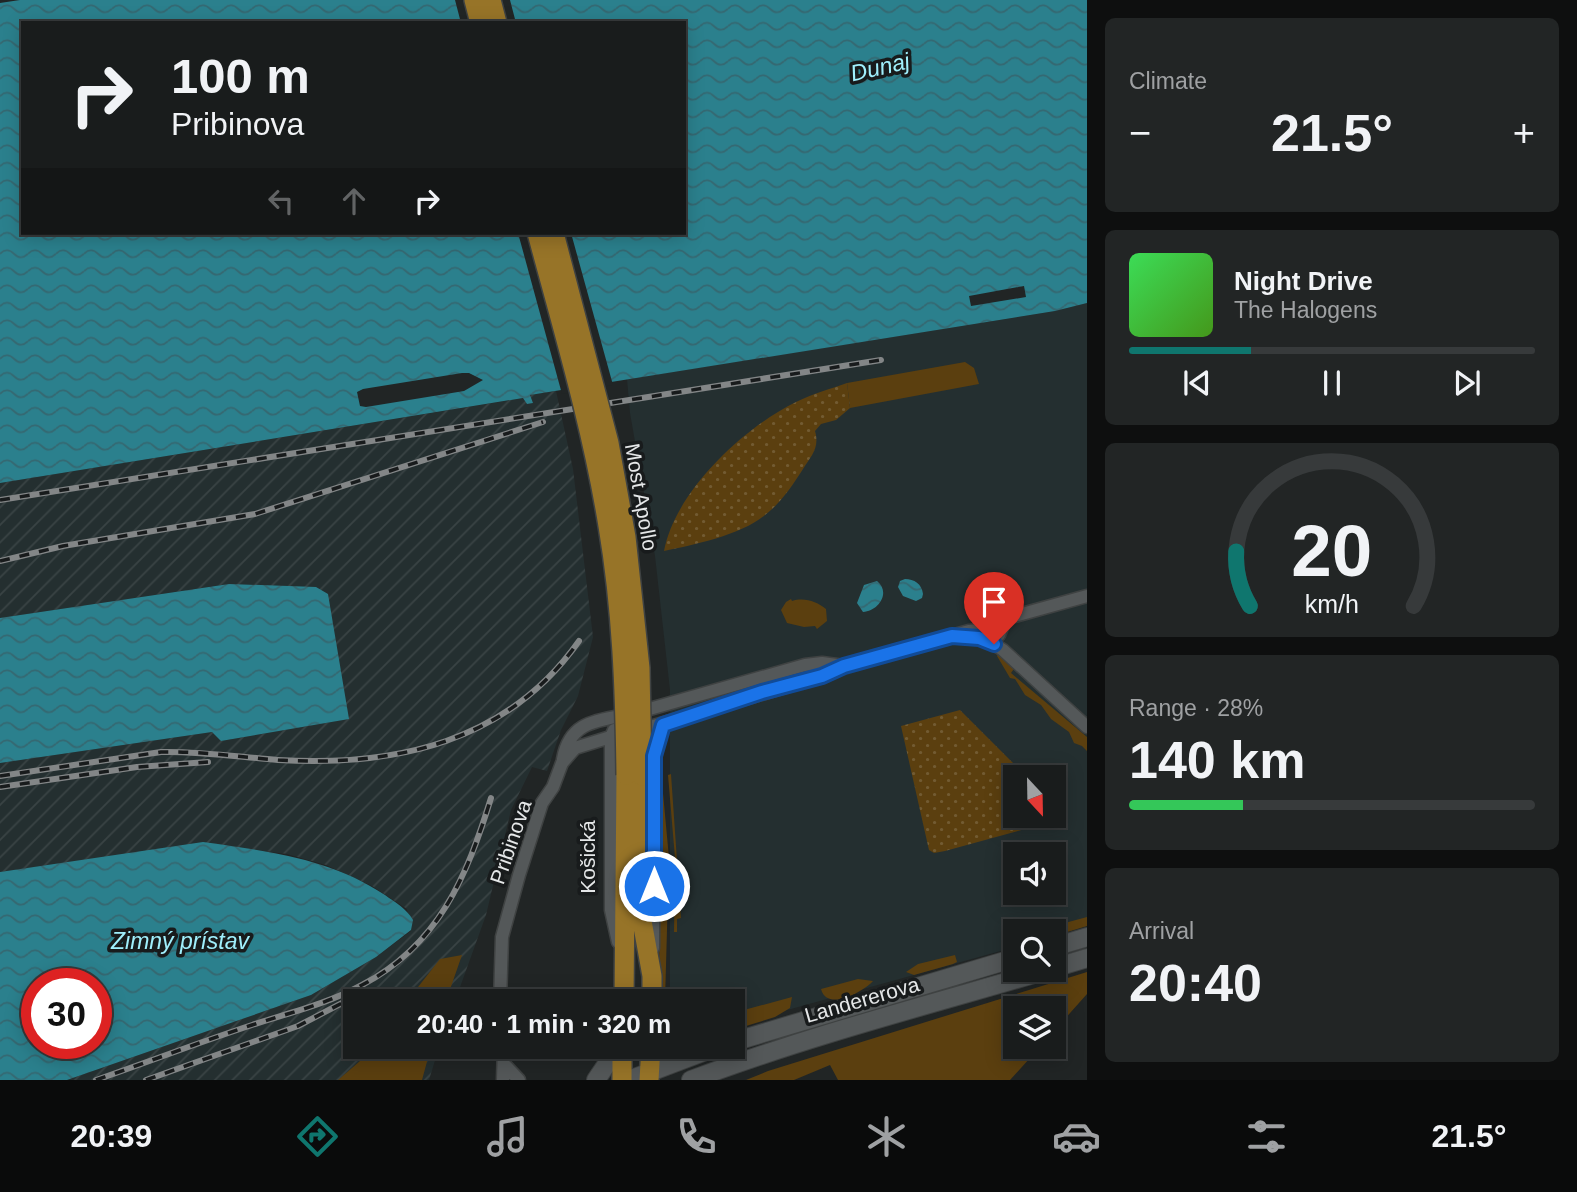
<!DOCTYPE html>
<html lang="en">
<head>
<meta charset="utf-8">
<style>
  body { margin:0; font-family:Helvetica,sans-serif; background:#222525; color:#f1f3f6; height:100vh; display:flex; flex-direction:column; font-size:26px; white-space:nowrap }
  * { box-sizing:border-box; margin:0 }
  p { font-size:23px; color:#9fa1a3 }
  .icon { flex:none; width:38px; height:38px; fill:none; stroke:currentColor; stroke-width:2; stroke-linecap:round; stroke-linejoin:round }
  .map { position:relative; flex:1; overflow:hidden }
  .panel { display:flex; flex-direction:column; gap:18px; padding:18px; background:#0e0f0f; width:490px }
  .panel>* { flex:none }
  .banner { position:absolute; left:21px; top:21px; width:665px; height:214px; border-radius:0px; box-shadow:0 4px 18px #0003,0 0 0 2px #373a3b; background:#191c1c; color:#f1f3f6; overflow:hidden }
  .needle { width:46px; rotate:158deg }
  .controls { position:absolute; left:1003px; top:765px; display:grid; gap:14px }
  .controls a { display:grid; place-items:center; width:63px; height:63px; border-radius:0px; background:#191c1c; box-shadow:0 4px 18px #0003,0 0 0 2px #373a3b; font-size:35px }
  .speed { position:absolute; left:21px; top:968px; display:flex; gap:14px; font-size:35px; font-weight:700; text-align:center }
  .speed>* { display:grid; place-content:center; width:91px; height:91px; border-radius:50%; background:#191c1c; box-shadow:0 4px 18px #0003,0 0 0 2px #373a3b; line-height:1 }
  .speed .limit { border:10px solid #d22; background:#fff; color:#111 }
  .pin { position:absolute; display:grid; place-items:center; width:60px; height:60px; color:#fff; margin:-72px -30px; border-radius:50% 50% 50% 0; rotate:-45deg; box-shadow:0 0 7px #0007 }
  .pin .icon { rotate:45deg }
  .me { position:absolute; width:77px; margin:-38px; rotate:0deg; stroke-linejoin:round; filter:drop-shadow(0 0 5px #0008) }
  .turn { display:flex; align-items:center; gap:24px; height:147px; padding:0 35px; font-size:32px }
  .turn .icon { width:91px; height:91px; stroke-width:2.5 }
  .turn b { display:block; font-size:49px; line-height:60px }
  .lanes { display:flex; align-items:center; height:66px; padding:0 35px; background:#0003; justify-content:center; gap:35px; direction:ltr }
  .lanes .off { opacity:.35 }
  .big { font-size:52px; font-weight:700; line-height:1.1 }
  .panel .tile { flex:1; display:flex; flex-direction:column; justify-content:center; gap:10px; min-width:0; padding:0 24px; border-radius:10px; background:#222525 }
  .panel .dial { align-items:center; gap:0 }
  .dial svg { height:182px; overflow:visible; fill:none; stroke:#373a3b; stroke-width:7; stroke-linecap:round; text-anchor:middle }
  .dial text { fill:#f1f3f6; stroke:none }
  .song { display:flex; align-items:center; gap:21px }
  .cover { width:84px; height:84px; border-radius:10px; background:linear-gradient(135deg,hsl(130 70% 55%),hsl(100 70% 35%)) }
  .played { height:7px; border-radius:4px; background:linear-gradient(90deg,#0f766e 30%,#373a3b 30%) }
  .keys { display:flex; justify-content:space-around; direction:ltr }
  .heat { display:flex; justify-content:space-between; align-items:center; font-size:38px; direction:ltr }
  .charge { height:10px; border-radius:5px; background:linear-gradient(90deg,#34c759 28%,#373a3b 0) }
  .trip { position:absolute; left:343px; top:989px; width:402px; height:70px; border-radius:0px; background:#191c1c; box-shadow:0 4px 18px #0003,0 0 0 2px #373a3b; font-weight:700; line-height:70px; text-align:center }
  .tabs { display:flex; height:112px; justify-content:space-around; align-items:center; background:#0a0b0b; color:#9fa1a3 }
  .tabs .icon { width:49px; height:49px }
  .tabs .selected { color:#0f766e }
  .tabs b { font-size:32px; color:#f1f3f6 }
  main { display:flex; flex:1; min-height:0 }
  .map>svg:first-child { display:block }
  .built { fill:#242f30; fill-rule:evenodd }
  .industrial { fill:url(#industrial-furrows) }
  .grass { fill:#5b3f0f }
  .park { fill:url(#park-dots) }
  .water { fill:url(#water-waves); fill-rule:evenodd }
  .pier { fill:#212525 }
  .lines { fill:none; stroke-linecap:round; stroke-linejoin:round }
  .street-casing { stroke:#3f4242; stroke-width:15 }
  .secondary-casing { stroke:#3f4242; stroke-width:20 }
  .primary-casing { stroke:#3f4242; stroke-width:22 }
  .street { stroke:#545859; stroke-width:12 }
  .secondary { stroke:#545859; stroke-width:18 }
  .primary { stroke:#977428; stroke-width:19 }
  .rail-casing { stroke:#838687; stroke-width:6 }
  .rail { stroke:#181b1c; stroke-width:3.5; stroke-dasharray:10; stroke-linecap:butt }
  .primary-bridge-casing { stroke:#3f4242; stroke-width:22; stroke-linecap:butt }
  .primary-bridge { stroke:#977428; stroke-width:19 }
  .route-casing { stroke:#114b97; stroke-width:18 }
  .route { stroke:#1a73e8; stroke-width:12 }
  .labels { text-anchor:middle; stroke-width:7; stroke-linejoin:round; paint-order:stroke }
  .street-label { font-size:21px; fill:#e5e7e8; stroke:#181b1c }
  .water-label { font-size:23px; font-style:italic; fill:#a0effc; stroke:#181b1c }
</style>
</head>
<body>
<main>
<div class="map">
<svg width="1087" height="1080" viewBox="0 0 1087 1080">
  <defs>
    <pattern id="industrial-furrows" width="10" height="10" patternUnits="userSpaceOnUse" patternTransform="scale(1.75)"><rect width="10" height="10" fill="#242f30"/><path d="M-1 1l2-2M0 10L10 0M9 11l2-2" fill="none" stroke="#394344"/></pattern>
    <pattern id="park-dots" width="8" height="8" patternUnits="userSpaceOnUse" patternTransform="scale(1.75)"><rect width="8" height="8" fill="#5b3f0f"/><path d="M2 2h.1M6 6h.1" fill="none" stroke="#725b32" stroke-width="1.8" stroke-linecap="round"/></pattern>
    <pattern id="water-waves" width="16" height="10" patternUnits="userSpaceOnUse" patternTransform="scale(1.75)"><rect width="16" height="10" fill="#2b808d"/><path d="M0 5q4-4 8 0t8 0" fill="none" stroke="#356871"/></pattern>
  </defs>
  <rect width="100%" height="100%" fill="#212525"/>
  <path class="built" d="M1087,303V926L1054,936V931H1015V947L733,1025V1001H670V690L655,556L630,413L627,379L1055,311ZM1015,777H1054V816H1015ZM1015,854H1054V892H1015Z"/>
  <path class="industrial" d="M556,391L573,469L593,637L578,696L561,730L547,771L532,767L511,810L486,915L455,1001H355V1046L439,1047L429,1080H67L311,995L376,957L411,931L407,909L372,886L326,865L287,854L203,843L0,872V763L212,732L221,741L348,719L229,584L0,618V483L524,398L527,404L533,403L530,395Z"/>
  <path class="grass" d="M965,362L974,368L979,384L850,408L847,383Z
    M791,599L792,601C805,597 817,602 826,609L827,621L817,629L815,626L804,627L787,623L781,610L786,602Z
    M999,652L1016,666L1011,673L1087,737V751L1082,746L1074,743L1069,732L1051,719L1041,705L1025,695L1015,679L1010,678L997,656Z
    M671,774L681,918L677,919V932H674L675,858L668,775Z
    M659,787L663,793L669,858L665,1001H660L658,880Z
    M1087,917V926L1054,936V931H1035Z
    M462,955L446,1001H407L440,959Z
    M955,955L957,962L953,964L914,975L906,972L918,964Z
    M1087,972V994L1054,1031V1008H1015V1046L1040,1047L1010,1080H838L830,1065L794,1080H746L768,1071Z
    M858,979L873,981C863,992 827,1012 821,989Z
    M792,997L790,1008L775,1017L733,1030V1013Z
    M371,1047H431L422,1080H338L360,1061Z"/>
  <path class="park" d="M847,383L850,408L836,420L821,424L815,431C820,448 811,456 803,469C792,486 781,503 765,515C742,535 693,545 664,551C675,492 743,428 796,402C812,394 830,389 847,383Z
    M960,710L1027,777H1015V816H1054V804L1058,814L1054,821L945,851L934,853L929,850L901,726Z"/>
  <path class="water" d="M20,0H1087V303L1055,311L530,395L533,403L527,404L523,398L0,483V3ZM23,23H684V233H23Z
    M905,579C914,579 922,584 923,594L922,598L916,601L903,596L898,587L900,581Z
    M877,581C891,592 879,611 863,612L857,603L864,585Z
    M229,584L316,587L328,594L349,719L221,741L212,732L0,763V618Z
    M203,842C267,851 330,858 385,895C396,903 406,908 413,920L411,930L376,957L311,995L67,1080H0V872ZM37,984H96V1043H37Z"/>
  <path class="pier" d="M455,0H510L516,23H461Z
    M518,233H571L613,385L562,394Z
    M1024,286L1026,297L971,306L969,296Z
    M462,373H469L483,380L464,391L366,407L360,406L357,392L363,389Z"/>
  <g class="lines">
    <g class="street-casing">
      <path id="street" d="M999,635L1003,625L1011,617L1087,596
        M963,636L986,639L1003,650L1087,727
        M646,710L805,665L822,663L844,666
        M647,728L822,676L844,666L969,631L1001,628
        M614,730L611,737V910L618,942
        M563,759C569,726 590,721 621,716
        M653,948L654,756L663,725
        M500,1001L502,937L519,875L542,803L553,787L562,763L575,748L617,735
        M504,1064L519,1080
        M503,1080L504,1046"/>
    </g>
    <g class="secondary-casing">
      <path id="secondary" d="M1054,947L1087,937
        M1054,968L1087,958
        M733,1042L1015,958
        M596,1080L619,1046
        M629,1080L719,1046
        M691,1080C808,1036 928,1005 1048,970"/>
    </g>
    <g class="primary-casing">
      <path id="primary" d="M474,0L480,23
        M491,0L497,23
        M642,776L640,910L652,976V1001
        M624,1001L626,775
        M622,1080V1046
        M649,1080L651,1046"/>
    </g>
    <use href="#street" class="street"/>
    <use href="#secondary" class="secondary"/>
    <use href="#primary" class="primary"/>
    <g class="rail-casing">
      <path id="rail" d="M0,500L881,360
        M0,561L63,546L255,514L543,422
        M0,776L161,752C201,751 239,757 278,760C396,767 508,742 579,641
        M0,787L137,767L208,762
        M96,1080C148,1062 200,1042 252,1025C289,1013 327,1004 362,985C439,945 467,876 491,798
        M146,1080L298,1026L344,1002"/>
    </g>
    <use href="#rail" class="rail"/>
    <g class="primary-bridge-casing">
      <path id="primary-bridge" d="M537,233C563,330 592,427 608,526C622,609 625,692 626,775
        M554,233L609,443L626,537L640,668L642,776"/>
    </g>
    <use href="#primary-bridge" class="primary-bridge"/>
  </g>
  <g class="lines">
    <g class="route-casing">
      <path id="route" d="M654,886V756L663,725L762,692L822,676L844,666L952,636L979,638L994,644"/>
    </g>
    <use href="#route" class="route"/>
  </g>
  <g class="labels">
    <g class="street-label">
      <text transform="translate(641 497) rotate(80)" y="7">Most Apollo</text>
      <text transform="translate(511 842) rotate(-71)" y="7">Pribinova</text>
      <text transform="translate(588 857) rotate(-90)" y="7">Košická</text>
      <text transform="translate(862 1000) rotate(-16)" y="7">Landererova</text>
    </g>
    <g class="water-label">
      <text transform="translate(880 67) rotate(-13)" y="8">Dunaj</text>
      <text x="180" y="949">Zimný prístav</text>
    </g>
  </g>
</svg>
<div class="controls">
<a><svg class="needle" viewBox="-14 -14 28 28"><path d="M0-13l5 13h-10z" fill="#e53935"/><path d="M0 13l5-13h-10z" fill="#9fa1a3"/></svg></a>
<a><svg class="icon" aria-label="sound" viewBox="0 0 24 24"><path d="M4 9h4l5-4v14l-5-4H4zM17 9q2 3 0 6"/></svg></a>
<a><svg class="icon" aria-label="search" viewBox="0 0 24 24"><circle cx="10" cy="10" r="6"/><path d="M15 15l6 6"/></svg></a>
<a><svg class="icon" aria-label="layers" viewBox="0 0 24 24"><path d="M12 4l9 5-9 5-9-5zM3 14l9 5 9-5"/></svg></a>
</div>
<div class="speed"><div class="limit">30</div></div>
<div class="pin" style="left:994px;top:644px;background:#d93025"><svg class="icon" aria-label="arrive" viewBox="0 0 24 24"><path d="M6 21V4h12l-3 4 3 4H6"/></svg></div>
<svg class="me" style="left:654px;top:886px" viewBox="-20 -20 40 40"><circle r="17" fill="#1a73e8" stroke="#fff" stroke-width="3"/><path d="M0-11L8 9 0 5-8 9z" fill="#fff"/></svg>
<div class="trip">20:40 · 1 min · 320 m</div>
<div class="banner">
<div class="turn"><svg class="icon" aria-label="right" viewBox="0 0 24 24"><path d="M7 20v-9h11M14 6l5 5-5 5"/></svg><div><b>100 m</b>Pribinova</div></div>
<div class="lanes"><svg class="icon off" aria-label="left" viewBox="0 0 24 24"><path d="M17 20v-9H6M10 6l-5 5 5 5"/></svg><svg class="icon off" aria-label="ahead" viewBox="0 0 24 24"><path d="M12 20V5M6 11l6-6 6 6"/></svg><svg class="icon" aria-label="right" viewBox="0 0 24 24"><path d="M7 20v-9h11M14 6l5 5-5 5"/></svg></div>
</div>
</div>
<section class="panel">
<div class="tile"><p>Climate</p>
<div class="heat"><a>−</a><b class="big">21.5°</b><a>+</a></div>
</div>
<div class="tile">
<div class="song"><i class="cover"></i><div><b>Night Drive</b><p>The Halogens</p></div></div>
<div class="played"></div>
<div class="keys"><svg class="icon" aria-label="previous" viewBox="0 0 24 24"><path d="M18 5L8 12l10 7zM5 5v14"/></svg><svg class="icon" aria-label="pause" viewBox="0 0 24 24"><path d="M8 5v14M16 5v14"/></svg><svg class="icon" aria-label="next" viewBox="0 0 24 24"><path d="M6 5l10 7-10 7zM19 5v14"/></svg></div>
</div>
<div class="tile dial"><svg viewBox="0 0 100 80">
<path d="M14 69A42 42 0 1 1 86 69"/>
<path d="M14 69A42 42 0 0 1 8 45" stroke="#0f766e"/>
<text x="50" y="56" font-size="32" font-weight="700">20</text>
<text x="50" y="72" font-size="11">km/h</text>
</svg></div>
<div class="tile"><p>Range · 28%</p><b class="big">140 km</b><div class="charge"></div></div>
<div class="tile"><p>Arrival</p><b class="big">20:40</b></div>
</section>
</main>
<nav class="tabs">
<b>20:39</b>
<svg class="icon selected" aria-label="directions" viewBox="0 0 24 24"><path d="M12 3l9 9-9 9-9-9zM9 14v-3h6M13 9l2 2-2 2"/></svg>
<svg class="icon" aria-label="music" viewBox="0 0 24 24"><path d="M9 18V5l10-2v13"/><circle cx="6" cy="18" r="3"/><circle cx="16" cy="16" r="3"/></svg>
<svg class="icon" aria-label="phone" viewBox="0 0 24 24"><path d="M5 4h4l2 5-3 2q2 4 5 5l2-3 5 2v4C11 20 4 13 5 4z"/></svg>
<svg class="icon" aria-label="climate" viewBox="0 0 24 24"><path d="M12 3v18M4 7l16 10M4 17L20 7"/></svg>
<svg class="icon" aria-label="car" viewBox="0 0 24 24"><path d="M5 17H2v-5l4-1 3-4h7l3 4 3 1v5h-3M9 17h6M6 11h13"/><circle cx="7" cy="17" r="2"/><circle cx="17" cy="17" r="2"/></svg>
<svg class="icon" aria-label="filters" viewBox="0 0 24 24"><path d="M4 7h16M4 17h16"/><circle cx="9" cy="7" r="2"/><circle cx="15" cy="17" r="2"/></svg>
<b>21.5°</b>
</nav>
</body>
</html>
